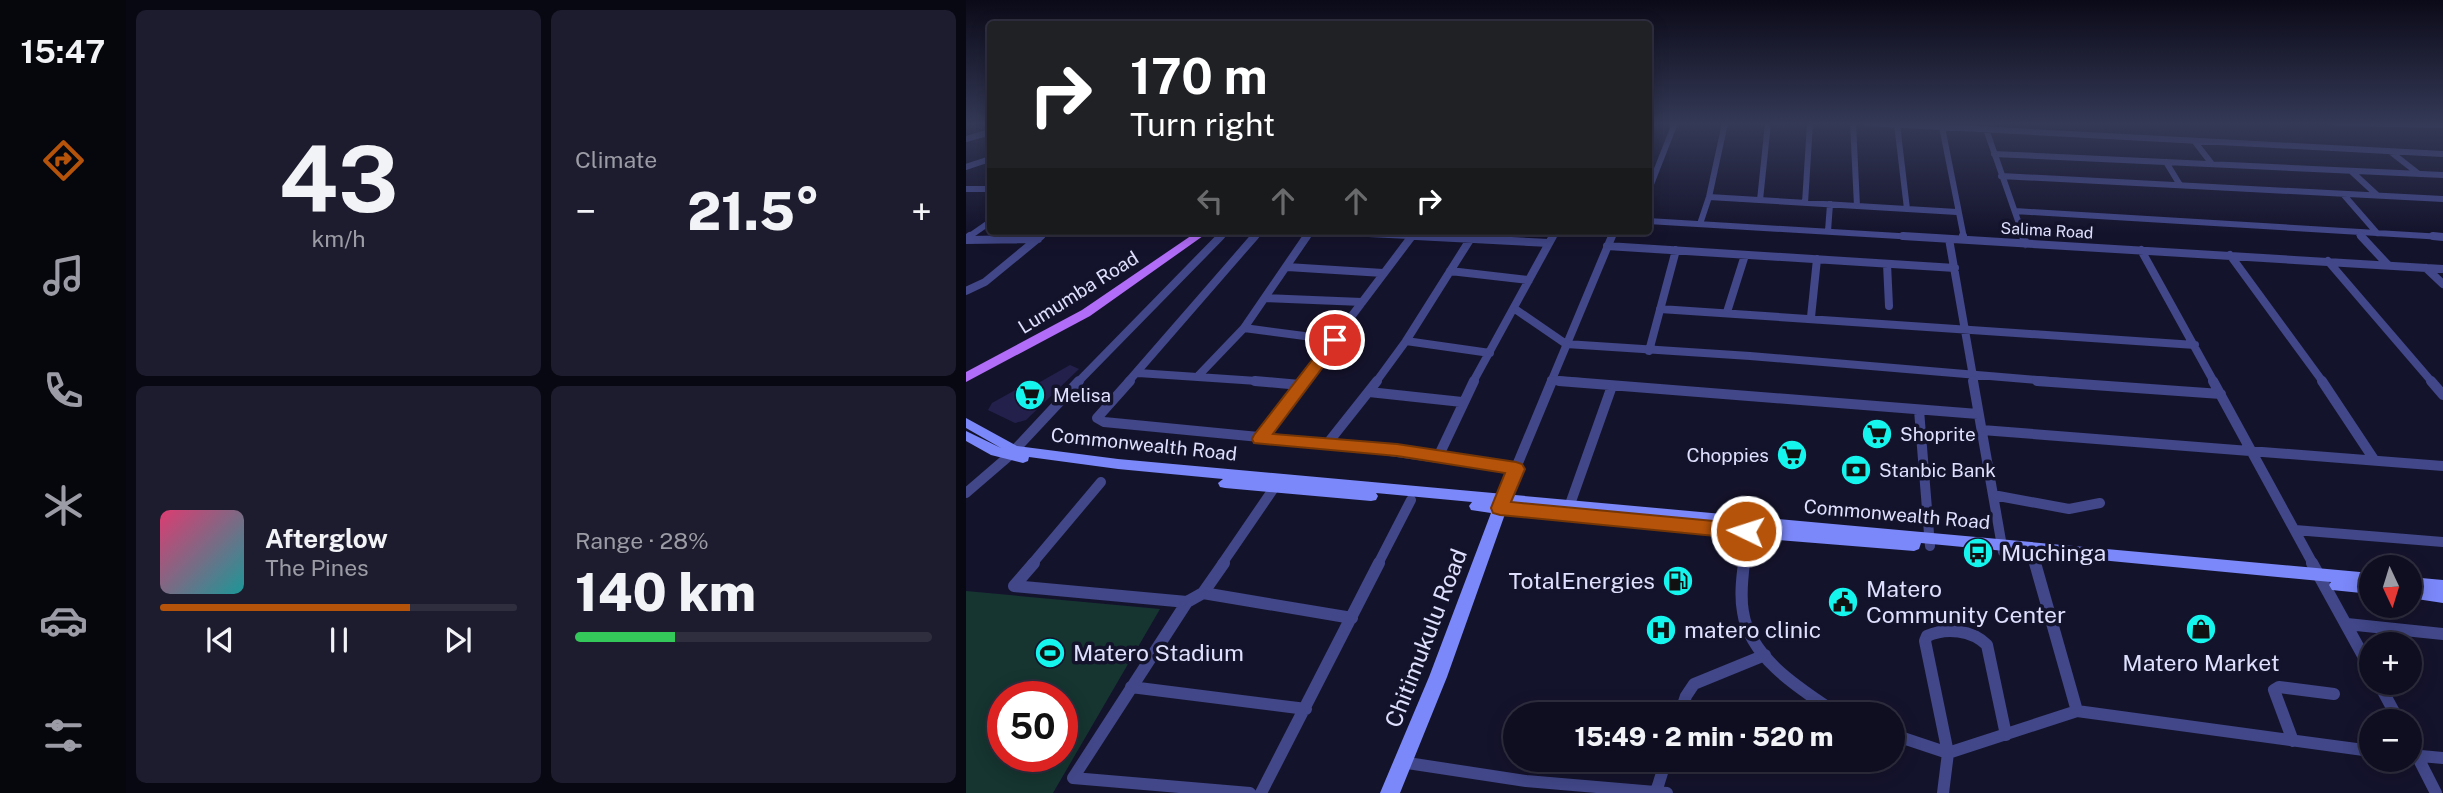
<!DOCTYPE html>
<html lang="en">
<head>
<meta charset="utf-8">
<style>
  body { margin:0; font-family:"Public Sans",sans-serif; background:#1d1c2e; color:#f1f3f6; height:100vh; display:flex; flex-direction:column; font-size:26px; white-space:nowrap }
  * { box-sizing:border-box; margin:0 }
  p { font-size:23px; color:#9b9ca5 }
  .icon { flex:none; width:38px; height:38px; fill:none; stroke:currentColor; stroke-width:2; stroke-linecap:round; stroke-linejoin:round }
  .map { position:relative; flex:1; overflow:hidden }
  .details { display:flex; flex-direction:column; gap:10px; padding:10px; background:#080812; width:840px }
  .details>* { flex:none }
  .top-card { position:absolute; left:21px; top:21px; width:665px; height:214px; border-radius:7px; box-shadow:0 4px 18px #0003,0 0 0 2px #2f2e3f; background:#202124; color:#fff; overflow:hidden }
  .needle { width:46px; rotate:176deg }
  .tools { position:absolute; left:1393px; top:555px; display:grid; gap:14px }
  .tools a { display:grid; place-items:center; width:63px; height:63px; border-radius:50%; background:#0f0e21; box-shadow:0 4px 18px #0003,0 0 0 2px #2f2e3f; font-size:35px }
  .speed { position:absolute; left:21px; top:681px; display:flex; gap:14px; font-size:35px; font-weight:700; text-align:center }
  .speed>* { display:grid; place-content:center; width:91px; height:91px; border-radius:50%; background:#0f0e21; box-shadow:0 4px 18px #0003,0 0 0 2px #2f2e3f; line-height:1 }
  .speed .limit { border:10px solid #d22; background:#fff; color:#111 }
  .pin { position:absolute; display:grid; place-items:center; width:60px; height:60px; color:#fff; margin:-30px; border:4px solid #fff; border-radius:50%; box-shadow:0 2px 7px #0007 }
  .me { position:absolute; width:77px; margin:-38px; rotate:274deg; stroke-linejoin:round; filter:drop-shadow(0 0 5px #0008) }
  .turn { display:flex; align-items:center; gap:24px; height:147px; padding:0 28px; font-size:32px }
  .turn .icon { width:91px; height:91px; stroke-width:2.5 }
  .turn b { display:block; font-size:49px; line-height:60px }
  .lanes { display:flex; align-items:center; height:66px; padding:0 28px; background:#0003; justify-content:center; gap:35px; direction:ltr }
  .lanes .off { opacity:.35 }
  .big { font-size:52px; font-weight:800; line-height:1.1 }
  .details .widget { flex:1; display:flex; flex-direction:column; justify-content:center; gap:10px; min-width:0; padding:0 24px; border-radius:10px; background:#1d1c2e }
  .details .dial { align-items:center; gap:0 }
  .dial b { font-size:91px; line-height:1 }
  .song { display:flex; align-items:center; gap:21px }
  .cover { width:84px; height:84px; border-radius:10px; background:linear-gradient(135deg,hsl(340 70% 55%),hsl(180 70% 35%)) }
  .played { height:7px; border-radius:4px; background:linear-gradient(90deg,#b45309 70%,#2f2e3f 70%) }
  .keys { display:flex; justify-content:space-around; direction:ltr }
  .heat { display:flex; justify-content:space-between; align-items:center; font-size:38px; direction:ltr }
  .charge { height:10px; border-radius:5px; background:linear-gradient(90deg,#34c759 28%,#2f2e3f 0) }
  .details .tiles { flex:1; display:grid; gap:10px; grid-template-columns:repeat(2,1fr) }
  .trip { position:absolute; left:537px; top:702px; width:402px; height:70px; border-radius:35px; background:#0f0e21; box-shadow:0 4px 18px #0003,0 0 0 2px #2f2e3f; font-weight:800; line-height:70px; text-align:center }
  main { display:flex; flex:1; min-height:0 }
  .dock { display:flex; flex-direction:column; width:126px; justify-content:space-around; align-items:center; background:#06060d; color:#9b9ca5 }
  .dock .icon { width:49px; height:49px }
  .dock .selected { color:#b45309 }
  .dock b { font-size:32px; color:#f1f3f6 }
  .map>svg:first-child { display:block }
  .green { fill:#163530; fill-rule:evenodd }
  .building { fill:#23204c }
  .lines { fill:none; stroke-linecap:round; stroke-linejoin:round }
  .street-far3 { stroke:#414788; stroke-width:6 }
  .street-far2 { stroke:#414788; stroke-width:8 }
  .street-far1 { stroke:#414788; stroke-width:10 }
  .street { stroke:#414788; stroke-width:12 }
  .secondary { fill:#7b88f9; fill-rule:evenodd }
  .primary { fill:#b16cf8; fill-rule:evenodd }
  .route { fill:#b45309; stroke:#753606; stroke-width:2 }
  .labels { text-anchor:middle; stroke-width:7; stroke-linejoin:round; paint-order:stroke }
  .far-street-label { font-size:16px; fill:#dfe0fd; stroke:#14132c }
  .street-label { font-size:19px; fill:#dfe0fd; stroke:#14132c }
  .poi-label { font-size:19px; fill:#dfe0fd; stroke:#14132c; text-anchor:start }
  .near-poi-label { font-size:23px; fill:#dfe0fd; stroke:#14132c; text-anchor:start }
  .near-street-label { font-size:23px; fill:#dfe0fd; stroke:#14132c }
</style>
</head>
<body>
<main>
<nav class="dock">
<b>15:47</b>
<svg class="icon selected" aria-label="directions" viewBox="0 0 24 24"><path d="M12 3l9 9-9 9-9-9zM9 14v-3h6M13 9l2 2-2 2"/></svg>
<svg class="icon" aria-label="music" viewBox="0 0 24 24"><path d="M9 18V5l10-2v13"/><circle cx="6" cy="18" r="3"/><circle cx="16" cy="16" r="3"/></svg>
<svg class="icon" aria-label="phone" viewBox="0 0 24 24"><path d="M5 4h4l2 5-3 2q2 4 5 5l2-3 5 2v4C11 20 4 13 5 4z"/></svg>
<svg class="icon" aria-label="climate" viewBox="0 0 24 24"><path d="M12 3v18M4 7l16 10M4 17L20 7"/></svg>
<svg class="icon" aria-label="car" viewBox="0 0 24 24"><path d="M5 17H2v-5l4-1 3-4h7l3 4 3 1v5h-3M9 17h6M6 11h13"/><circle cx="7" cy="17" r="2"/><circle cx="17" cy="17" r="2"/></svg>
<svg class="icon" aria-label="filters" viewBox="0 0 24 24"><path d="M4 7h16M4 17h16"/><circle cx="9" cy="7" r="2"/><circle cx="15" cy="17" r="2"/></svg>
</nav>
<section class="details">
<div class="tiles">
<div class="widget dial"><b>43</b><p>km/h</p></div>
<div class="widget"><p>Climate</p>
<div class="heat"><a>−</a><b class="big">21.5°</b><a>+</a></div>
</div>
<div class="widget">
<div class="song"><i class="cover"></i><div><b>Afterglow</b><p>The Pines</p></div></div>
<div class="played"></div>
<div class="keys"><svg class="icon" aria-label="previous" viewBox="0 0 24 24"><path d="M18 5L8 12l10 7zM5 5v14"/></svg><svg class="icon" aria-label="pause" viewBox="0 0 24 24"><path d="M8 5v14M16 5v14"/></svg><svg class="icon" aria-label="next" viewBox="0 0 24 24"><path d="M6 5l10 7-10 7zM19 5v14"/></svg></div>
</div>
<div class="widget"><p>Range · 28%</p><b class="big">140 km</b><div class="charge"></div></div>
</div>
</section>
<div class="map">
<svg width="1477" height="793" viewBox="0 0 1477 793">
  <rect width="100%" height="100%" fill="#14132c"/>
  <path class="green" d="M0,591L194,609L87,793H0ZM37,696H96V756H37Z"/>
  <path class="building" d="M104,365L113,369L60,420L49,423L22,410L26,403L60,384L67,386Z"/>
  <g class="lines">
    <path class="street-far3" d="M887,123L891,206
      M901,123L1477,154
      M1369,123L1477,125
      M931,124L941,209
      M976,127L998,238
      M1020,129L1058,238
      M0,139L24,132
      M1229,142L1246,164
      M1426,153L1453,174
      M1028,154L1477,175
      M1200,162L1214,185
      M0,167L24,159
      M1385,171L1411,195
      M1035,176L1477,199
      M0,189H24
      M682,192L709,123
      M1377,194L1411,233
      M743,197L991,212
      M794,200L802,123
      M839,203L844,123
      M1049,211L1477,237
      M682,221L966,238
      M734,224L743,197L759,123
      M340,231L485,238
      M862,231L864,204
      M1392,233L1397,238
      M1,238L24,222
      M73,238L82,231
      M253,238L260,231
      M288,238L294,231
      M340,238L345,231
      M445,238L450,231
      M586,238L590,231
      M645,238L648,231"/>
    <path class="street-far2" d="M450,236L583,243
      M937,236L1477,269
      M997,236L998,240
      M1057,236L1060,244
      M1395,236L1422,265
      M1467,236L1477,237
      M0,239L4,236
      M983,239L1008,382
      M0,240L72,239
      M641,246L989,268
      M1175,250L1248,382
      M1264,255L1357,382
      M1362,261L1466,382
      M921,264L923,306
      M321,267L417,273
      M1460,268L1477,284
      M484,271L563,280
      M0,291L19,282L75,236
      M300,298L396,302
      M549,309L600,344L784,356L1095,382
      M694,309L1229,345
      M761,312L779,255
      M845,317L851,259
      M278,328L369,340
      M440,341L524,353
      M683,351L710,250
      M172,373L307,382
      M233,375L278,328L341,236
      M585,380L615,382
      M112,382L255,236
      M162,382L289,236
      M336,382L446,236
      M410,382L440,341L505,238
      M507,382L587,236
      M585,382L646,236"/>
    <path class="street-far1" d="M164,381L131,418L138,422L396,447L550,469
      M289,381L334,385
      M593,381L1012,414
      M1007,381L1037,552
      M1071,381L1255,394
      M1247,381L1347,564
      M1356,381L1409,461
      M1465,381L1477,395
      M403,392L496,402
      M953,410L964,546
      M1016,430L1477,466
      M294,439L338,381
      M361,444L411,381
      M473,455L508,381
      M0,493L43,456L113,381
      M1027,495L1103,509L1134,503
      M537,499L586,381
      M603,507L646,386
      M1329,530L1477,542
      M1066,553L1069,564
      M66,564L135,482
      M256,564L308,488
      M412,564L445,500
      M778,564L780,527"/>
    <path class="street" d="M68,563L48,586L221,602L237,593L386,618
      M778,563C776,579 774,596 777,612C784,659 836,690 872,714
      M1069,563L1111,711
      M1346,563L1405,670
      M237,593L258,563
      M221,602L107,778L284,793
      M1381,624L1477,634
      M1412,682L1433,721
      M165,687L340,709
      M714,714L720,696L728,684L799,655
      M928,735L982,753
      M1327,741L1308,690L1313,687L1368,694
      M1444,742L1470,793
      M982,753L959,641L961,636C980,627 1006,630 1021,645L1040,735
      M1444,755L1477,758
      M435,762L560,781L701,793
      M690,792L700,760
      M295,793L413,563
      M977,793L982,753L1111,711L1405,751"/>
    <path class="secondary" d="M0,418L51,446L152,459L1405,573V594L1366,590L1363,585L1365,582L955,543L953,549L948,551L715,532L710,530L708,526L713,521L567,507L569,511L567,515L562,516L539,514L481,677L434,793H414L463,677L525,513L505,510L503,506L506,502L410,493L412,496L410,500L405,501L259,488L254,487L252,483L257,479L152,469L63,457L62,461L57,463L25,455L0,441V431L35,448L0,428Z
      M1444,577L1477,580V603L1444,598Z"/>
    <path class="primary" d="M232,231H244L124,316L0,382V372L116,310Z"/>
  </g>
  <linearGradient id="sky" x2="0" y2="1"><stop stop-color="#0b0a18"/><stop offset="0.53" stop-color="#343956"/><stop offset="1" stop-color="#343956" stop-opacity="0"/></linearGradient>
  <rect width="1477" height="234" fill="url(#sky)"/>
  <path class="route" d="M369,336L377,340L307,434L431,444L550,462L556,464L559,469L545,502L780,524L787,526L790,531L787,537L780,539L534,515L527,513L525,508L539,473L431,456L288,443L286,439L288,435L364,337Z"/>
  <defs>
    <g id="supermarket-disc" transform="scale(1.575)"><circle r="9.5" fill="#15f4ed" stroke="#14132c"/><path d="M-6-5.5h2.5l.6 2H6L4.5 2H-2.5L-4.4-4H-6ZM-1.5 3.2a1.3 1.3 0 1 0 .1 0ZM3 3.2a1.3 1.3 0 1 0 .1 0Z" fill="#111"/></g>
    <g id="bank-disc" transform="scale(1.575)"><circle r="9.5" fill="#15f4ed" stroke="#14132c"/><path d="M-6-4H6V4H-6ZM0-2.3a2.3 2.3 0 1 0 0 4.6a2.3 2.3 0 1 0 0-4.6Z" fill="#111"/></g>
    <g id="bus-disc" transform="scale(1.575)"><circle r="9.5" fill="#15f4ed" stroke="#14132c"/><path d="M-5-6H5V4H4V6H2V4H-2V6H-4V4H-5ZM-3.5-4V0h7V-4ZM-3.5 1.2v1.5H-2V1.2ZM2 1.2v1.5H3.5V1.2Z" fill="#111"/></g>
    <g id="fuel-disc" transform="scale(1.575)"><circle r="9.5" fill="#15f4ed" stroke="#14132c"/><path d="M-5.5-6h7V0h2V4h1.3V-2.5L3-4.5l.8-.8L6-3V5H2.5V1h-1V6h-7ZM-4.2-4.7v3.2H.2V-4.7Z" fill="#111"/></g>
    <g id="civic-disc" transform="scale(1.575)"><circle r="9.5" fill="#15f4ed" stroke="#14132c"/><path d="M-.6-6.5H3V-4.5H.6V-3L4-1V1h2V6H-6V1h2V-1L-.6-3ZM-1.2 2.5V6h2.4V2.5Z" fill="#111"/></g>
    <g id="shop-disc" transform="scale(1.575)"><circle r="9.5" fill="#15f4ed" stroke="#14132c"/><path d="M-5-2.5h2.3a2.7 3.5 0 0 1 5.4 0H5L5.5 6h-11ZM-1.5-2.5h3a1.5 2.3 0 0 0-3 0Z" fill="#111"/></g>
    <g id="hospital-disc" transform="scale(1.575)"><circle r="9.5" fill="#15f4ed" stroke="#14132c"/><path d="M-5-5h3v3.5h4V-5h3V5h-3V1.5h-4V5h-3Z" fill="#111"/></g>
    <g id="stadium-disc" transform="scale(1.575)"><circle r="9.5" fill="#15f4ed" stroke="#14132c"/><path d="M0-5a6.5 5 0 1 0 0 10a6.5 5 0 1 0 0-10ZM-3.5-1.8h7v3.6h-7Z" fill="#111"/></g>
  </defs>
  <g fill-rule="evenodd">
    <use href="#supermarket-disc" x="64" y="395"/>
    <use href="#supermarket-disc" x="911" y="434"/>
    <use href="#supermarket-disc" x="826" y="455"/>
    <use href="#bank-disc" x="890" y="470"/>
    <use href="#bus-disc" x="1012" y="553"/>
    <use href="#fuel-disc" x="712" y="581"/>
    <use href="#civic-disc" x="877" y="602"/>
    <use href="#shop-disc" x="1235" y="629"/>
    <use href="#hospital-disc" x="695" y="630"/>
    <use href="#stadium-disc" x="84" y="653"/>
  </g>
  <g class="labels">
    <g class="far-street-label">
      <text transform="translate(1081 230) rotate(3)" y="6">Salima Road</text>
    </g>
    <g class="street-label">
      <text transform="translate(112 292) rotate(-32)" y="7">Lumumba Road</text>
      <text transform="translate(178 444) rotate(6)" y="7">Commonwealth Road</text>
      <text transform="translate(931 514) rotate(5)" y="7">Commonwealth Road</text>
    </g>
    <g class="poi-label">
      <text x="87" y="402">Melisa</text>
      <text x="934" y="441">Shoprite</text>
      <text x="803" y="462" text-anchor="end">Choppies</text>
      <text x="913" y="477">Stanbic Bank</text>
    </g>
    <g class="near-poi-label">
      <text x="1035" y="561">Muchinga</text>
      <text x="689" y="589" text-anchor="end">TotalEnergies</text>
      <text x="900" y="597">Matero<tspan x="900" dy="26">Community Center</tspan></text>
      <text x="718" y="638">matero clinic</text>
      <text x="107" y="661">Matero Stadium</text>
      <text x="1235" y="671" text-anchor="middle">Matero Market</text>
    </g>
    <g class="near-street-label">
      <text transform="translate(460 638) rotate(-69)" y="8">Chitimukulu Road</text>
    </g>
  </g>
</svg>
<div class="tools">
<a><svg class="needle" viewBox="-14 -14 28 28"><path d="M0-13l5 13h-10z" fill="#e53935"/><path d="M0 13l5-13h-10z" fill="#9b9ca5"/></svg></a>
<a>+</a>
<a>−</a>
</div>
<div class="speed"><div class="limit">50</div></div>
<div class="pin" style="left:369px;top:340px;background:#d93025"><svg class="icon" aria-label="arrive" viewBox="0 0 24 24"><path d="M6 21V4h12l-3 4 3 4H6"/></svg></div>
<svg class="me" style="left:780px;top:531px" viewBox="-20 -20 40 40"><circle r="17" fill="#b45309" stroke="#fff" stroke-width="3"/><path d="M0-11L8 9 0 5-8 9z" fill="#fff"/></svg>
<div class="trip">15:49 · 2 min · 520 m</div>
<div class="top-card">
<div class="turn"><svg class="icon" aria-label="right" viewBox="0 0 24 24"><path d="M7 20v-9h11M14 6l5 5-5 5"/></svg><div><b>170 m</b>Turn right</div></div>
<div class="lanes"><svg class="icon off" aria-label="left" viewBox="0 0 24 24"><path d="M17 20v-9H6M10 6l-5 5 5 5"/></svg><svg class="icon off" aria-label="ahead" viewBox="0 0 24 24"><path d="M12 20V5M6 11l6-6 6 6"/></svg><svg class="icon off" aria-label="ahead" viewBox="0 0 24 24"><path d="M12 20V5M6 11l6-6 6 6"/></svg><svg class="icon" aria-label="right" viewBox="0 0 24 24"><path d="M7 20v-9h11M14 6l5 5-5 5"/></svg></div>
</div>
</div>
</main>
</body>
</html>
